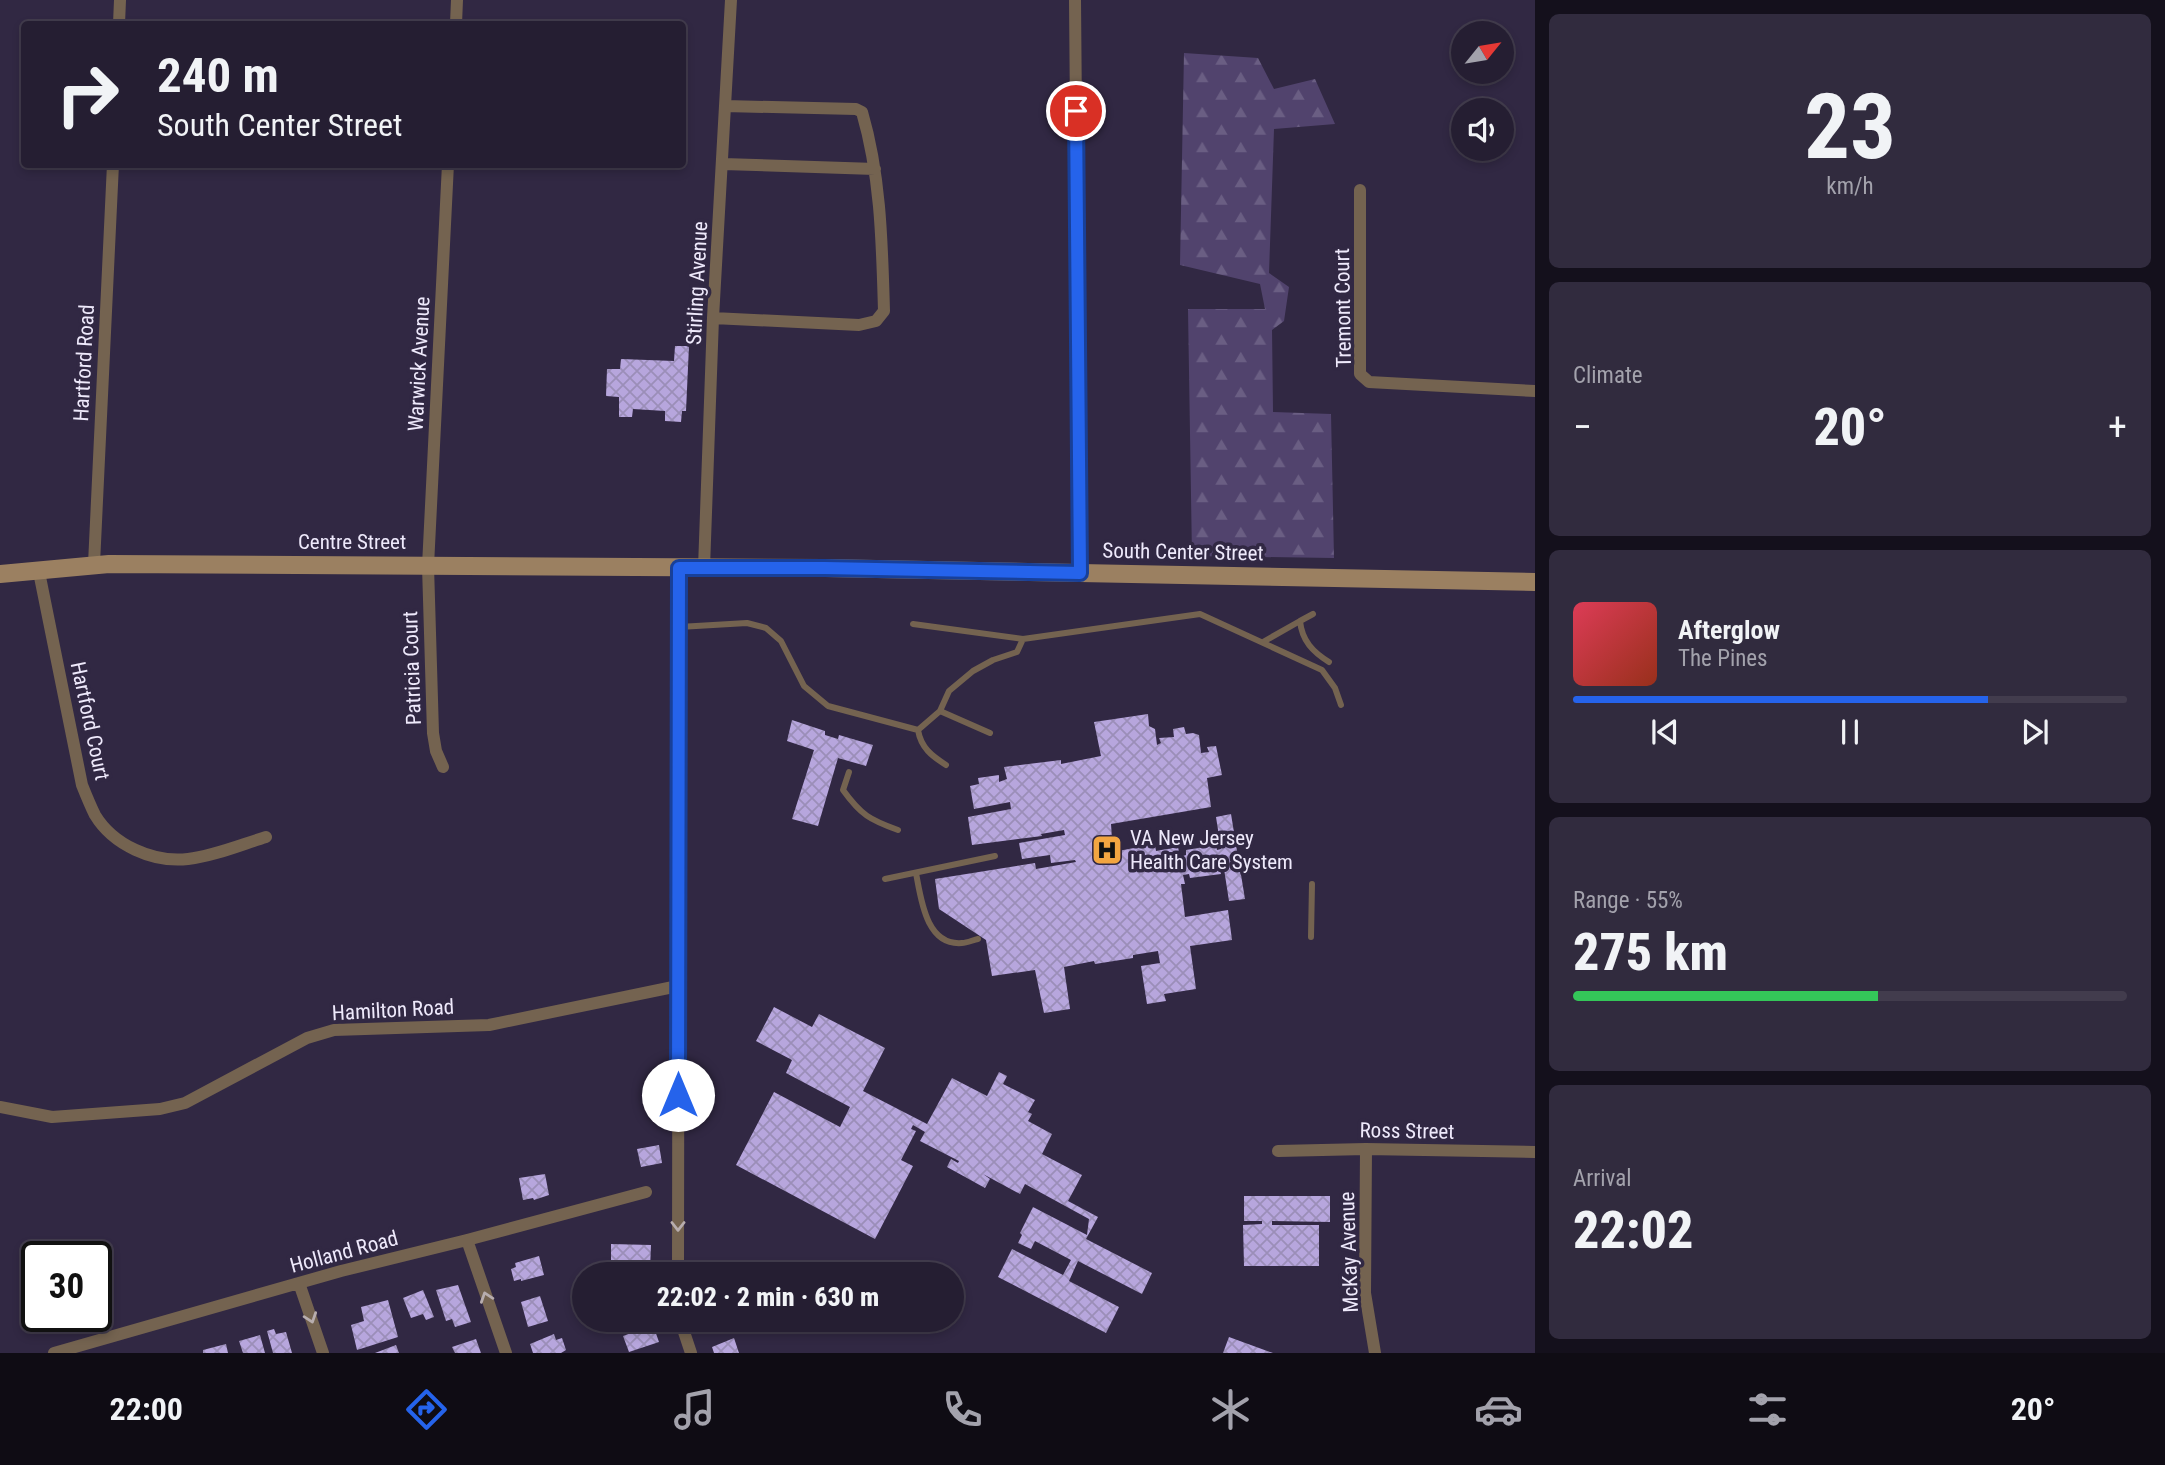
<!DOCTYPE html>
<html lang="en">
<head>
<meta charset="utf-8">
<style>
  body { margin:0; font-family:"Roboto Condensed",sans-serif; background:#312b3e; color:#f1f3f6; height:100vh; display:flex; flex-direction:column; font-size:26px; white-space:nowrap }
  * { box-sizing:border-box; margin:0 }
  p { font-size:23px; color:#a3a2ac }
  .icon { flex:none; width:38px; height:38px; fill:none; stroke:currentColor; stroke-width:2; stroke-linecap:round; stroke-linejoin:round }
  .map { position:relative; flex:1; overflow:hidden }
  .panel { display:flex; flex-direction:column; gap:14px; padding:14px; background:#14101c; width:630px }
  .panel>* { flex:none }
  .guide { position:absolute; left:21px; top:21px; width:665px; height:147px; border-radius:7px; box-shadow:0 4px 10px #0003,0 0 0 2px #423c4d; background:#251e32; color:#f1f3f6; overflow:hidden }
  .needle { width:46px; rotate:60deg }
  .fabs { position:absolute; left:1451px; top:21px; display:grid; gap:14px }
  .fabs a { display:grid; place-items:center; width:63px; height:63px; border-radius:50%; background:#251e32; box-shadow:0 4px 10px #0003,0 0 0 2px #423c4d; font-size:35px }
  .speed { position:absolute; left:21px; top:1241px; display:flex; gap:14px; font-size:35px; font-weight:700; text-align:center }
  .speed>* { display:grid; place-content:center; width:91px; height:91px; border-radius:50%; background:#251e32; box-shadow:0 4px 10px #0003,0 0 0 2px #423c4d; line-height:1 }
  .speed .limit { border:4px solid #111; border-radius:10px; background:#fff; color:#111 }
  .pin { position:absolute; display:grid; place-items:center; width:60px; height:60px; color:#fff; margin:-30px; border:4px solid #fff; border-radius:50%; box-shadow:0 2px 7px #0007 }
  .me { position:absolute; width:77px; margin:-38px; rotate:0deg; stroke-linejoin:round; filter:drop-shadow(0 0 5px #0008) }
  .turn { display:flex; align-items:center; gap:24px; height:147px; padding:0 21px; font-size:32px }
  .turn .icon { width:91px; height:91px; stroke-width:2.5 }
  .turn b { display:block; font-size:49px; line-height:60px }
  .big { font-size:52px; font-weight:800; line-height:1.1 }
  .panel .widget { flex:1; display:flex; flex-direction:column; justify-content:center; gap:10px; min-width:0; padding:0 24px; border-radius:10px; background:#312b3e }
  .panel .dial { align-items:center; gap:0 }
  .dial b { font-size:91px; line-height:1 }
  .song { display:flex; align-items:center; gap:21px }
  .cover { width:84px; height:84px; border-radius:10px; background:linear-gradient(135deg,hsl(350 70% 55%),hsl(10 70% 35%)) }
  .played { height:7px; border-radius:4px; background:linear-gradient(90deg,#2563eb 75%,#423c4d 75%) }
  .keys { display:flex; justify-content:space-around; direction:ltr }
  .heat { display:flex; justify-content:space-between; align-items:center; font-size:38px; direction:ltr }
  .charge { height:10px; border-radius:5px; background:linear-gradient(90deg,#34c759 55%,#423c4d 0) }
  .trip { position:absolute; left:572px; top:1262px; width:392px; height:70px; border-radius:35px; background:#251e32; box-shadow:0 4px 10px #0003,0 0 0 2px #423c4d; font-weight:800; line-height:70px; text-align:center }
  .tabs { display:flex; height:112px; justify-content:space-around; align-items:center; background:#0f0c14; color:#a3a2ac }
  .tabs .icon { width:49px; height:49px }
  .tabs .current { color:#2563eb }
  .tabs b { font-size:32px; color:#f1f3f6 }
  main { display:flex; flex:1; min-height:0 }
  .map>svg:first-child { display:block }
  .forest { fill:url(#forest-firs) }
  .building { fill:url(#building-cross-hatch) }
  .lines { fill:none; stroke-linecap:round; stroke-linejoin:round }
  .service { stroke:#746350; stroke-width:6 }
  .minor { stroke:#746350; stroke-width:12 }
  .secondary { stroke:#9b8061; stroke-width:18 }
  .oneway { stroke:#b7adae }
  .route-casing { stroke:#184099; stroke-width:18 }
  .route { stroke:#2563eb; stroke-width:12 }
  .labels { text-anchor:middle; stroke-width:7; stroke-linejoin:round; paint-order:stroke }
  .street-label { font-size:21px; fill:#eee9fb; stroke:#312843 }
  .poi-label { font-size:21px; fill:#eee9fb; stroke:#312843; text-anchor:start }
</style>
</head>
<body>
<main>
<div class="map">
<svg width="1535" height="1353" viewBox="0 0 1535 1353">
  <defs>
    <pattern id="forest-firs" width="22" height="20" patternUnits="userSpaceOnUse" patternTransform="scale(1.75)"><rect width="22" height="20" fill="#51436d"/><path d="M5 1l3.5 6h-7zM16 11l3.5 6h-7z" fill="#6a5e83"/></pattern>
    <pattern id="building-cross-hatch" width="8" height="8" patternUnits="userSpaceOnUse" patternTransform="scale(1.75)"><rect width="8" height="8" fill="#b7a6dd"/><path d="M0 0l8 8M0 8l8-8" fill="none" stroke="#9b8eb8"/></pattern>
  </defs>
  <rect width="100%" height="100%" fill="#312843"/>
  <path class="forest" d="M1184,53L1258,58L1274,89L1315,79L1335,124L1274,129L1269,273L1289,287L1284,321L1272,330L1273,412L1331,414L1334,558L1192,556L1188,309H1265L1260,284L1180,265Z"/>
  <path class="building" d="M675,346H689L686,411H682L681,422L665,421V411L633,409L632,417H619V397L606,396L607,369H620L621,359L674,361Z
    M1148,714L1149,726L1155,729L1157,745L1161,743L1159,738L1174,737L1173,729L1184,727L1186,734L1193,733L1199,735L1201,753L1209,752L1207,747L1216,746L1222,775L1207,778L1211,807L1111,824L1113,852L1155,844L1156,851L1178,847L1180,857L1186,855V850L1216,845L1217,850L1221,849L1216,817L1231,814L1245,899L1229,901L1224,869L1220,870L1221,874L1190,878L1189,874L1183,875L1185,884H1181L1185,917L1228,910L1232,940L1190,946L1196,989L1164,994L1166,1001L1147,1004L1141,966L1160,963L1158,951L1133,955V958L1095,964L1094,961L1064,967L1070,1009L1044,1013L1035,970L992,976L986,940L939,909L935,879L1035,863L1036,869L1076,862L1075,860L1051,863L1050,855L1022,859L1019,843L1065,835L1064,830L1041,834L1042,836L972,845L968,817L1011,809L1010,802L974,809L970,786L979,784L978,778L999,775V782L1007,779L1004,767L1061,760V764L1101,756L1094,722Z
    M792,720L825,731V735L838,739L839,735L873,745L866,766L838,758L818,826L792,819L814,750L787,741Z
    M774,1007L812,1027L819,1014L885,1048L863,1091L927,1124L952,1078L987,1096L999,1072L1007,1076L1003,1084L1035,1100L1028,1112L1032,1114L1028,1121L1052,1134L1042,1154L1082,1175L1068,1201L1098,1217L1086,1239L1152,1273L1142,1294L1078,1261L1069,1281L1119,1307L1106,1333L998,1277L1012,1249L1063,1275L1071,1260L1035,1241L1031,1249L1018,1243L1022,1235L1020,1233L1033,1207L1087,1235L1089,1219L1025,1184L1020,1194L983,1174L990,1179L985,1188L947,1167L951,1159L958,1163L959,1161L920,1141L925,1132L913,1125L911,1129L916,1131L901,1160L913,1166L875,1239L736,1165L774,1092L840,1127L850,1107L786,1073L792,1060L756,1041Z
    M659,1145L662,1163L641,1167L637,1149Z
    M545,1174L549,1195L534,1200L533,1198L523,1200L519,1178Z
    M1244,1196H1330V1222L1272,1221V1225H1319V1266H1244L1243,1225L1262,1224V1221H1244Z
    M611,1244L651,1245L650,1269L617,1268V1261H611Z
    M539,1256L544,1275L521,1281V1279L514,1281L511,1269L516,1267L515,1263Z
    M458,1285L471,1322L455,1327L452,1319L446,1321L436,1290Z
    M423,1290L434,1317L426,1320L423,1314L411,1318L403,1298Z
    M540,1296L548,1321L528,1327L521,1302Z
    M388,1300L398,1337L357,1350L351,1325L364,1321L361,1307Z
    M620,1320H651L652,1322L624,1331Z
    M653,1325L659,1342L629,1352L623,1336Z
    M274,1329L276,1334L286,1332L292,1353H273L267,1331Z
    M554,1334L556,1340L562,1338L566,1350L561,1353H533L530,1344Z
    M260,1335L265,1353H243L239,1341Z
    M1229,1337L1273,1353H1223Z
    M734,1338L739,1353H714L712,1347Z
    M476,1339L481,1353H455L452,1347Z
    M226,1344L228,1353H203V1350Z
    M396,1345L399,1353H375Z"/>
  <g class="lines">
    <path class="service" d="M1313,614L1300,621C1302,641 1313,652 1329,662
      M913,624L1023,639L1017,652L993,660L973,671L949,691L940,711L918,730
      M679,627L747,623L766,628L781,641L804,686L828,706L918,730C921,748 932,756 946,765
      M1023,639L1200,614L1322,670L1335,688L1341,705
      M1263,642L1300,621
      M940,711L990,733
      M849,772L843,790C861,815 870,820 898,830
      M916,873C921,899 926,946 962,943C967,943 973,940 978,939
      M885,879L995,856
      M1311,937L1312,884"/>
    <path class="minor" d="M1075,0L1080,573
      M119,24L120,0
      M456,24L457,0
      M723,164L875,169
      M1360,190V374L1369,382L1535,391
      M713,318L859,325L876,321L884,311C882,244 881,177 862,112L856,109L725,106
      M94,564L113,164
      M704,568L713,318L731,0
      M39,572L82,785C86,795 90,805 95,815C113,845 153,863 188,859C214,856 240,845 266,837
      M443,767L436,751L433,733L428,566L448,164
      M0,1107L52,1117L160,1109L185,1103L307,1038L334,1030L489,1025L678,986
      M1366,1149L1365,1293L1375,1353
      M1278,1151L1366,1149L1535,1152
      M467,1240L506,1353
      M678,1274L679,567
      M299,1283L323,1353
      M680,1320L691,1353
      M54,1353L341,1271L467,1240L646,1192"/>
    <path class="secondary" d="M0,574L109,564L825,568L1535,582"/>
  </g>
  <defs><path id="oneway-chevron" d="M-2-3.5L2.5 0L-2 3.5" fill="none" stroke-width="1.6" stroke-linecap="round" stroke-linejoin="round" transform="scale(1.75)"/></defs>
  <g class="oneway">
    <use href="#oneway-chevron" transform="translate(678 1226) rotate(90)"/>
    <use href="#oneway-chevron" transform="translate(486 1297) rotate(-109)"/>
    <use href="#oneway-chevron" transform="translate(311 1318) rotate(71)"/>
  </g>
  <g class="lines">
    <g class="route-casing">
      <path id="route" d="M678,1095L679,568H825L1080,573L1076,111"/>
    </g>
    <use href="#route" class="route"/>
  </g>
  <defs>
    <g id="hospital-square" transform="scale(1.575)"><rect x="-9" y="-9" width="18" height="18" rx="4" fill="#f2a541" stroke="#312843"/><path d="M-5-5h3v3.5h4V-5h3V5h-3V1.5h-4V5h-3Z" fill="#111"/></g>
  </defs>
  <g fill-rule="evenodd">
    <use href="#hospital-square" x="1107" y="850"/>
  </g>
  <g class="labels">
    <g class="street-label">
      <text transform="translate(697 283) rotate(-87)" y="7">Stirling Avenue</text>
      <text transform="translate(1343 308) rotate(-91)" y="7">Tremont Court</text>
      <text transform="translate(84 363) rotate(-87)" y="7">Hartford Road</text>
      <text transform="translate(419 364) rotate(-87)" y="7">Warwick Avenue</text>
      <text x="352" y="549">Centre Street</text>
      <text transform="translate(1183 552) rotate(1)" y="7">South Center Street</text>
      <text transform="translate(412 668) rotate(-92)" y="7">Patricia Court</text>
      <text transform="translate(90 721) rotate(78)" y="7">Hartford Court</text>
      <text transform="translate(393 1010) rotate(-3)" y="7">Hamilton Road</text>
      <text transform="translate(1407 1131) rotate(1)" y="7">Ross Street</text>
      <text transform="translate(344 1252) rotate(-15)" y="7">Holland Road</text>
      <text transform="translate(1349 1252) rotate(-92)" y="7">McKay Avenue</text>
    </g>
    <g class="poi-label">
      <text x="1130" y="845">VA New Jersey<tspan x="1130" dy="24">Health Care System</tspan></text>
    </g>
  </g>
</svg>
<div class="fabs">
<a><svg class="needle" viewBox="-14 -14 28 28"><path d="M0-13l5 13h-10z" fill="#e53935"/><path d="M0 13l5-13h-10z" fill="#a3a2ac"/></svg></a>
<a><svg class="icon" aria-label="sound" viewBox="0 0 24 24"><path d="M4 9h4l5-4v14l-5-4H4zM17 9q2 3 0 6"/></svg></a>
</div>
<div class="speed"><div class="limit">30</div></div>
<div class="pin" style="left:1076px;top:111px;background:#d93025"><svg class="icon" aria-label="arrive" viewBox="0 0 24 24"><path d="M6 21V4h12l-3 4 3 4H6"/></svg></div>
<svg class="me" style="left:678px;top:1095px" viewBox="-20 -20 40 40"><circle r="19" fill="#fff"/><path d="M0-13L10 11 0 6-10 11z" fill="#2563eb"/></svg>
<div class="trip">22:02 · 2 min · 630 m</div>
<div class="guide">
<div class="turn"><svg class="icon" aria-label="right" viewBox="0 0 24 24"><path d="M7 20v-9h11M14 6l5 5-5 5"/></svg><div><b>240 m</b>South Center Street</div></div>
</div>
</div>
<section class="panel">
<div class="widget dial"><b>23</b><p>km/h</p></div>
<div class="widget"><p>Climate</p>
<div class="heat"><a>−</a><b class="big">20°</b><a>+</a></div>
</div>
<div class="widget">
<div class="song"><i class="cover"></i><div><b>Afterglow</b><p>The Pines</p></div></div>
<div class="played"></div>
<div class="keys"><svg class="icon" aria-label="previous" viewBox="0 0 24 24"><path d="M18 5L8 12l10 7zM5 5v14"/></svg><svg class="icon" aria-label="pause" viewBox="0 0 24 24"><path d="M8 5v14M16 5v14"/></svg><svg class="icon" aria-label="next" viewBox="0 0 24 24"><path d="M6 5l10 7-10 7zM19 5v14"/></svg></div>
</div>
<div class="widget"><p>Range · 55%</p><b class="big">275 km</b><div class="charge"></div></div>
<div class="widget"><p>Arrival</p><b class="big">22:02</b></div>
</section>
</main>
<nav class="tabs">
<b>22:00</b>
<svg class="icon current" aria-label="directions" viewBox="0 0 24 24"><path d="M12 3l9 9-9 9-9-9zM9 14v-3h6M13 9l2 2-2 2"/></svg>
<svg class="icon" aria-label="music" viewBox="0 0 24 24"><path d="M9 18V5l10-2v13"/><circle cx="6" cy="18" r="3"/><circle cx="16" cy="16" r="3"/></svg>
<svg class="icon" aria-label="phone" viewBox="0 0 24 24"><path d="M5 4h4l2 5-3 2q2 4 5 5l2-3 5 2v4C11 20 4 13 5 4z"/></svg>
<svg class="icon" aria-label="climate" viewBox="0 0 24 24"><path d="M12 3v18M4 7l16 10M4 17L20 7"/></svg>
<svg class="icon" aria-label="car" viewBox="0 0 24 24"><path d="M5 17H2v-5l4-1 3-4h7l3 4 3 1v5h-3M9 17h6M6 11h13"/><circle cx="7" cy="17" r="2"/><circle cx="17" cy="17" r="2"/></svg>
<svg class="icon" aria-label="filters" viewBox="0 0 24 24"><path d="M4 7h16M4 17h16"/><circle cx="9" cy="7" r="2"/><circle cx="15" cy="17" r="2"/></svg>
<b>20°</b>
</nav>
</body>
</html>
